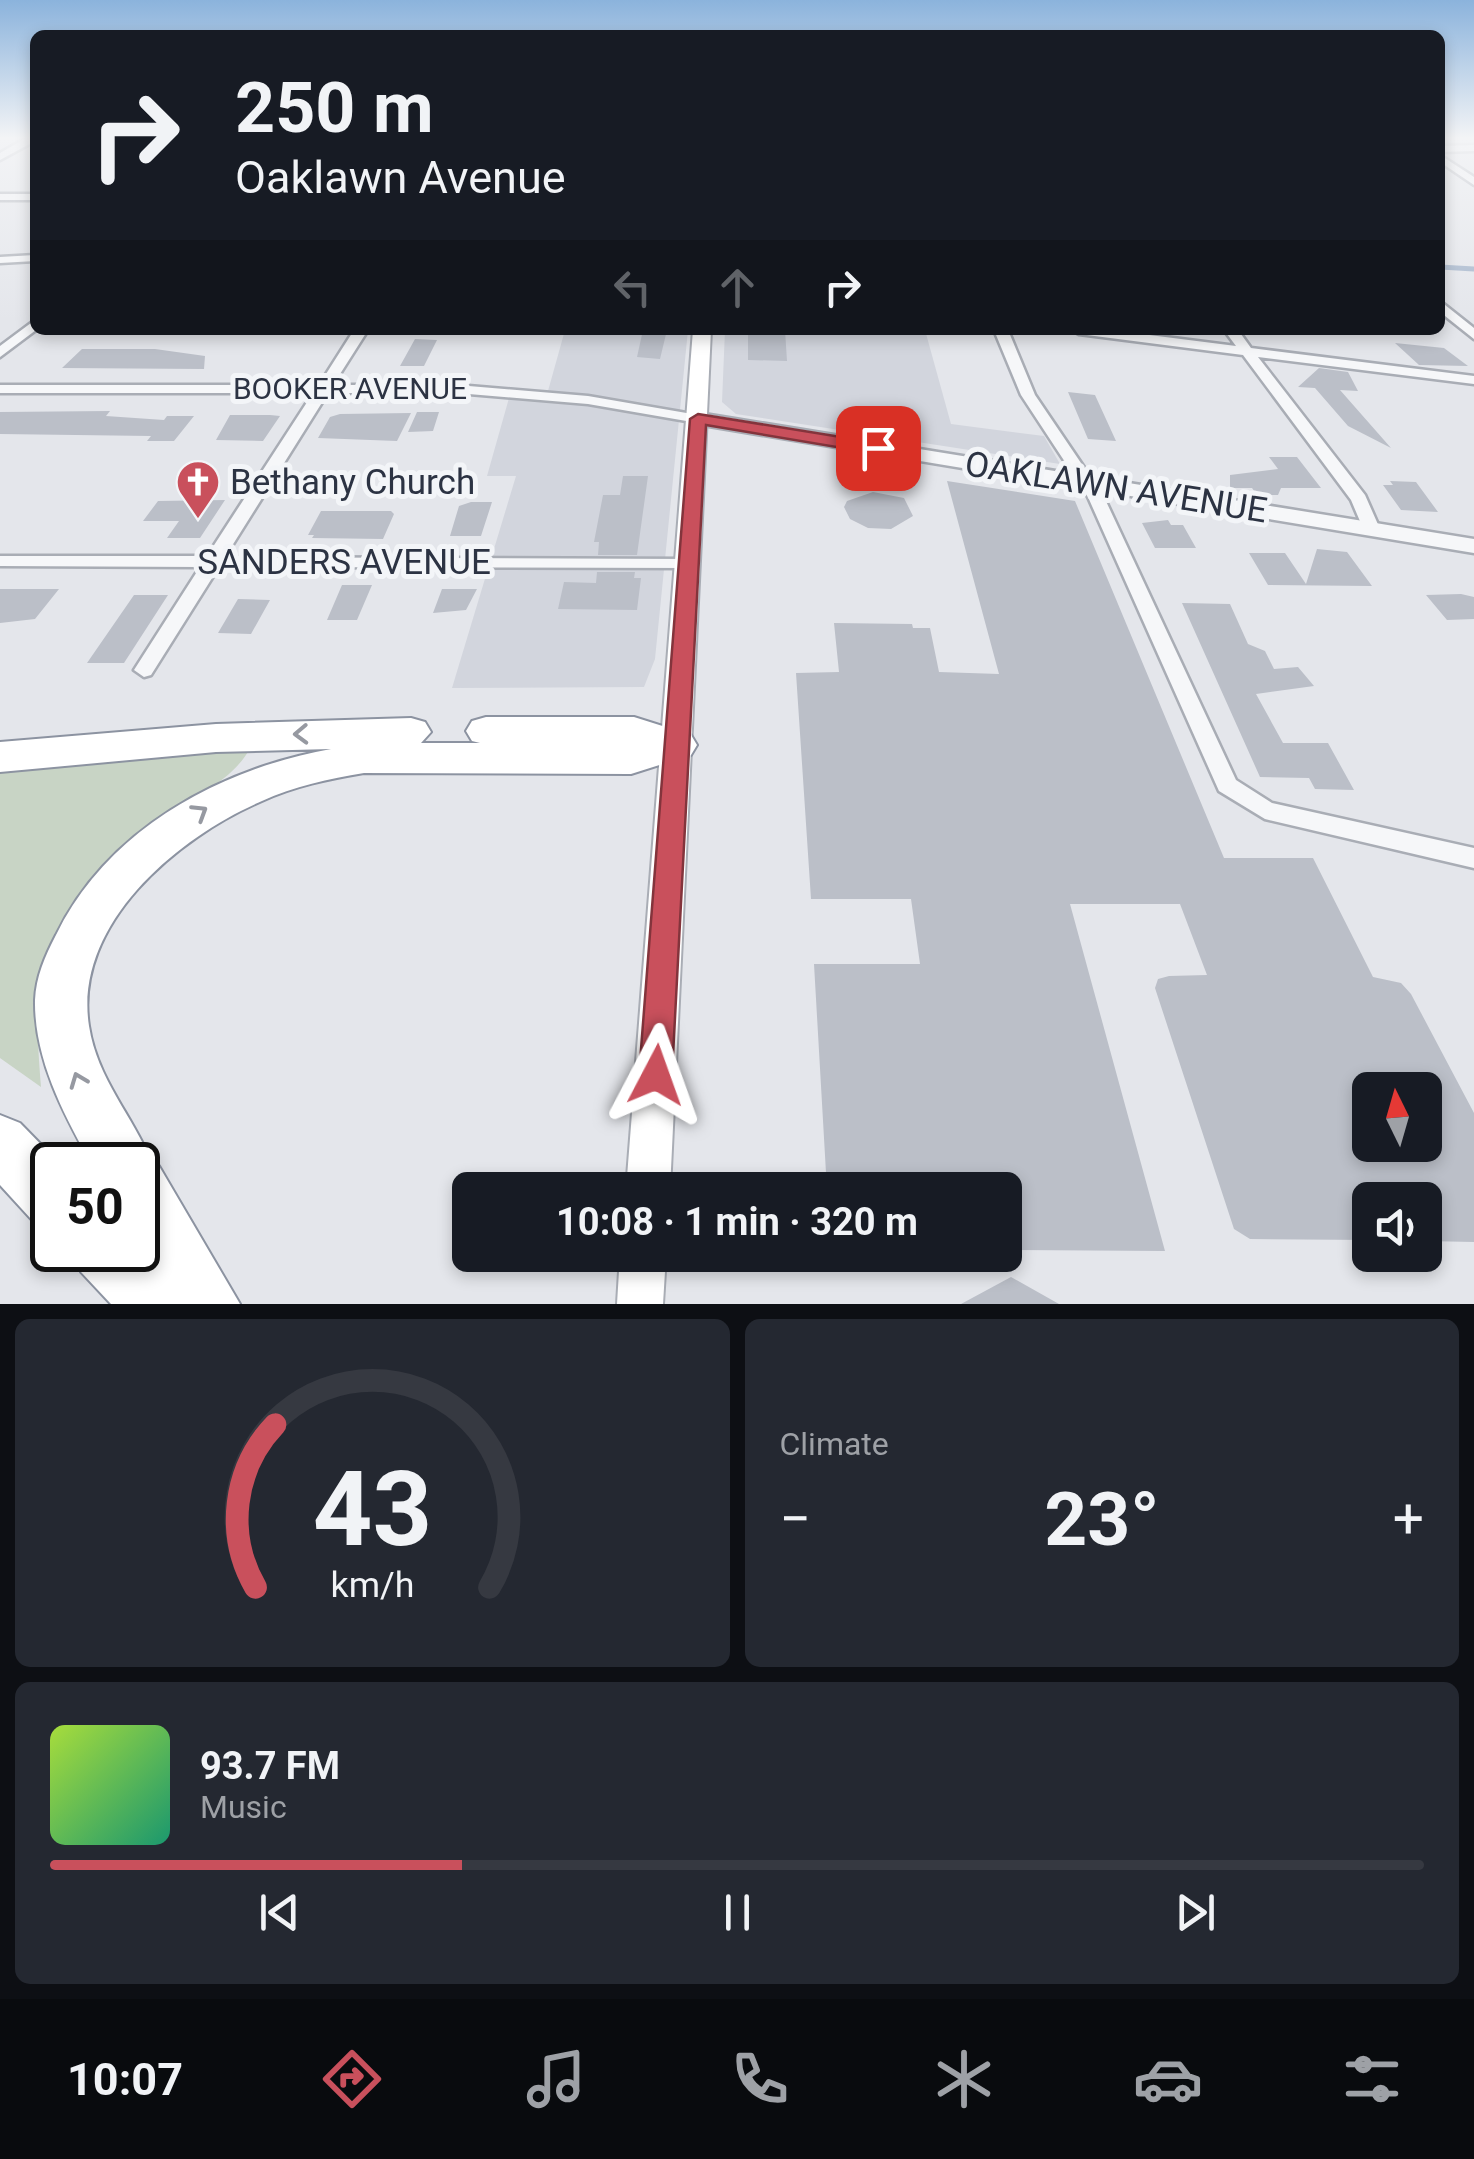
<!DOCTYPE html>
<html lang="en">
<head>
<meta charset="utf-8">
<style>
  body { margin:0; font-family:Roboto,sans-serif; background:#242831; color:#f1f3f6; height:100vh; display:flex; flex-direction:column; font-size:38px; white-space:nowrap }
  * { box-sizing:border-box; margin:0 }
  p { font-size:32px; color:#9ea1a6 }
  .icon { flex:none; width:55px; height:55px; fill:none; stroke:currentColor; stroke-width:2; stroke-linecap:round; stroke-linejoin:round }
  .map { position:relative; height:1304px; overflow:hidden }
  .panel { display:flex; flex-direction:column; gap:15px; padding:15px; background:#0d0f14; flex:1 }
  .panel>* { flex:none }
  .top-card { position:absolute; left:30px; top:30px; width:1415px; height:305px; border-radius:15px; box-shadow:0 5px 15px #0003; background:#171b24; color:#f1f3f6; overflow:hidden }
  .needle { width:65px; rotate:355deg }
  .tools { position:absolute; left:1352px; top:1072px; display:grid; gap:20px }
  .tools a { display:grid; place-items:center; width:90px; height:90px; border-radius:15px; background:#171b24; box-shadow:0 5px 15px #0003; font-size:50px }
  .speed { position:absolute; left:30px; top:1142px; display:flex; gap:20px; font-size:50px; font-weight:700; text-align:center }
  .speed>* { display:grid; place-content:center; width:130px; height:130px; border-radius:50%; background:#171b24; box-shadow:0 5px 15px #0003; line-height:1 }
  .speed .limit { border:5px solid #111; border-radius:15px; background:#fff; color:#111 }
  .pin { position:absolute; display:grid; place-items:center; width:85px; height:85px; color:#fff; margin:-42px; border-radius:20px; box-shadow:0 5px 15px #0006 }
  .me { position:absolute; width:110px; margin:-55px; rotate:4deg; stroke-linejoin:round; filter:drop-shadow(0 0 8px #0008) }
  .turn { display:flex; align-items:center; gap:35px; height:210px; padding:0 40px; font-size:45px }
  .turn .icon { width:130px; height:130px; stroke-width:2.5 }
  .turn b { display:block; font-size:70px; line-height:85px }
  .lanes { display:flex; align-items:center; height:95px; padding:0 40px; background:#0003; justify-content:center; gap:50px; direction:ltr }
  .lanes .off { opacity:.35 }
  .big { font-size:75px; font-weight:700; line-height:1.1 }
  .panel .widget { flex:1; display:flex; flex-direction:column; justify-content:center; gap:15px; min-width:0; padding:0 35px; border-radius:15px; background:#242831 }
  .panel .dial { align-items:center; gap:0 }
  .dial svg { height:260px; overflow:visible; fill:none; stroke:#363941; stroke-width:7; stroke-linecap:round; text-anchor:middle }
  .dial text { fill:#f1f3f6; stroke:none }
  .song { display:flex; align-items:center; gap:30px }
  .cover { width:120px; height:120px; border-radius:15px; background:linear-gradient(135deg,hsl(80 70% 55%),hsl(160 70% 35%)) }
  .played { height:10px; border-radius:5px; background:linear-gradient(90deg,#c9505c 30%,#363941 30%) }
  .keys { display:flex; justify-content:space-around; direction:ltr }
  .heat { display:flex; justify-content:space-between; align-items:center; font-size:55px; direction:ltr }
  .panel .tiles { flex:1; display:grid; gap:15px; grid-template-columns:1fr 1fr }
  .widget:last-child { grid-column:span 2 }
  .trip { position:absolute; left:452px; top:1172px; width:570px; height:100px; border-radius:15px; background:#171b24; box-shadow:0 5px 15px #0003; font-weight:700; line-height:100px; text-align:center }
  .menu { display:flex; height:160px; justify-content:space-around; align-items:center; background:#090b0e; color:#9ea1a6 }
  .menu .icon { width:70px; height:70px }
  .menu .current { color:#c9505c }
  .menu b { font-size:45px; color:#f1f3f6 }
  .map>svg:first-child { display:block }
  .built { fill:#d2d5dd }
  .green { fill:#c8d4c5 }
  .lines { fill:none; stroke-linecap:round; stroke-linejoin:round }
  .stream { stroke:#a1b2c9; stroke-width:5 }
  .building { fill:#bbbfc8; fill-rule:evenodd }
  .minor-casing { stroke:#a9adb5; stroke-width:5 }
  .tertiary-casing { stroke:#a9adb5; stroke-width:5 }
  .secondary-casing { stroke:#a9adb5; stroke-width:4 }
  .motorway-casing { stroke:#8c93a1; stroke-width:4 }
  .minor { fill:#f6f7f9; fill-rule:evenodd }
  .tertiary { fill:#f6f7f9; fill-rule:evenodd }
  .secondary { fill:#fff; fill-rule:evenodd }
  .motorway { fill:#fff; fill-rule:evenodd }
  .oneway { stroke:#9699a1 }
  .route { fill:#c9505c; stroke:#83343c; stroke-width:2.5 }
  .labels { text-anchor:middle; stroke-width:10; stroke-linejoin:round; paint-order:stroke }
  .far-street-label { font-size:30px; fill:#2c3343; stroke:#f3f5f8 }
  .poi-label { font-size:35px; fill:#2c3343; stroke:#f3f5f8; text-anchor:start }
  .street-label { font-size:35px; fill:#2c3343; stroke:#f3f5f8 }
</style>
</head>
<body>
<div class="map">
<svg width="1474" height="1304" viewBox="0 0 1474 1304">
  <rect width="100%" height="100%" fill="#e4e6eb"/>
  <path class="built" d="M565,330H688L655,659L644,687L452,688L516,476H487L511,391H548Z
    M725,330H925L951,424L1044,436L1060,464L736,414L722,402Z"/>
  <path class="green" d="M249,750C231,782 190,799 159,820C139,835 122,857 105,876C34,953 33,985 41,1087L0,1058V770Z"/>
  <g class="lines">
    <path class="stream" d="M1440,267L1474,269"/>
  </g>
  <path class="building" d="M643,330H667L660,359L637,357Z
    M748,330H785L787,361L748,360Z
    M415,339L437,340L424,366H400Z
    M1395,343L1444,348L1468,366L1419,365Z
    M82,349H155L205,356L204,369L62,368Z
    M1319,368L1348,372L1358,391L1340,390L1391,448L1348,426L1315,388L1298,387Z
    M1068,392L1095,395L1116,441L1088,439Z
    M862,409L896,414L887,433L853,428Z
    M110,411L106,416L164,420L167,416H194L174,441H147L151,436L0,434V412Z
    M417,412H439L433,431L408,432Z
    M411,413L397,441L318,438L330,417L340,414Z
    M230,415H270L280,416L263,441L216,440Z
    M1269,457H1297L1321,488H1281L1278,495H1257L1252,488H1230V475L1278,469Z
    M623,476H648L637,555H598L599,542H594L603,495H620Z
    M947,481L1075,501L1224,858H1313L1373,977L1401,983L1411,994L1474,1113V1242L1425,1241V1200H1370V1240L1250,1239L1234,1229L1155,988L1158,979L1169,976L1207,975L1180,904H1070L1165,1251L1005,1250V1190H827L814,964H920L911,899H811L796,673L839,672L834,623L912,624L913,628H930L939,672L999,674ZM1370,1090H1425V1145H1370Z
    M1390,481L1416,482L1438,512L1401,510L1383,485H1393Z
    M873,492L904,498L913,516L891,529L868,528L850,519L844,507L847,501Z
    M225,500L200,538H167L179,521H143L158,501Z
    M471,502H492L481,536H450L459,506Z
    M321,511H391L394,514L383,539L312,538L314,535H308Z
    M1168,520L1171,525H1183L1196,548H1155L1142,523Z
    M1317,549L1347,552L1372,586L1268,585L1249,553H1285L1306,584Z
    M597,572H635L634,578H641L637,610L558,609L564,582L596,583Z
    M342,585H372L357,620H327Z
    M0,589H59L35,619L0,623Z
    M442,589H477L466,610L433,613Z
    M1461,594L1474,597V619L1447,620L1426,595Z
    M134,595H168L124,663H87Z
    M238,599L270,600L251,634L218,633Z
    M1182,603L1230,604L1248,644L1265,651L1274,669L1298,667L1314,686L1256,694L1283,743H1328L1354,790L1315,789L1309,778L1260,777Z
    M1011,1277L1059,1304H961Z"/>
  <g class="lines">
    <g class="minor-casing">
      <path id="minor" d="M26,138L35,141L0,160V153Z
        M1474,145V151L1440,152V146Z
        M1440,155L1474,177V185L1440,162Z
        M0,194H35V200H0Z
        M35,255V261L0,263V257Z
        M1440,301L1474,328V339L1440,312Z
        M35,320L36,330L0,357V346Z
        M354,330H368L333,385H457L588,396L698,415L705,419L698,423L588,404L457,393H328L225,557L688,559L697,564L694,568L219,567L151,675L144,677L134,670L200,567L0,566V556H207L313,393H0V385H319Z
        M994,330H1008L1035,395L1104,497L1236,780L1272,803L1474,848V868L1265,819L1219,791L1088,497L1021,395Z
        M1072,330H1110L1236,346L1224,330H1238L1251,348L1474,376V384L1258,357L1365,495L1380,529L1371,534L1365,533L1351,500L1243,355L1079,334Z"/>
    </g>
    <g class="tertiary-casing">
      <path id="tertiary" d="M698,413L1474,539V553L691,423V415Z"/>
    </g>
    <g class="secondary-casing">
      <path id="secondary" d="M693,330H711L670,1190H626Z
        M620,1255H666L663,1304H617Z"/>
    </g>
    <g class="motorway-casing">
      <path id="motorway" d="M486,717H634L691,735L697,745L691,755L631,774L364,773C329,779 294,786 262,801C178,837 73,924 89,1026C97,1079 133,1116 152,1163L159,1166L240,1304H111L81,1272L72,1250H138V1165H92C64,1115 34,1059 35,1000C36,977 45,956 56,935C107,830 219,769 331,749L216,752L0,772V742L216,724L411,718L425,722L431,732L421,743H480L472,741L466,731L472,721Z
        M0,1115L20,1123L61,1165H52V1228L31,1219L0,1185Z"/>
    </g>
    <use href="#minor" class="minor"/>
    <use href="#tertiary" class="tertiary"/>
    <use href="#secondary" class="secondary"/>
    <use href="#motorway" class="motorway"/>
  </g>
  <defs><path id="oneway-chevron" d="M-2-3.5L2.5 0L-2 3.5" fill="none" stroke-width="1.6" stroke-linecap="round" stroke-linejoin="round" transform="scale(2.5)"/></defs>
  <g class="oneway">
    <use href="#oneway-chevron" transform="translate(301 734) rotate(178)"/>
    <use href="#oneway-chevron" transform="translate(200 812) rotate(-32)"/>
    <use href="#oneway-chevron" transform="translate(78 1080) rotate(-111)"/>
  </g>
  <linearGradient id="sky" x2="0" y2="1"><stop stop-color="#8bb3dc"/><stop offset="0.43" stop-color="#f3f4f6"/><stop offset="1" stop-color="#f3f4f6" stop-opacity="0"/></linearGradient>
  <rect width="1474" height="321" fill="url(#sky)"/>
  <path class="route" d="M698,414L878,443L887,448L878,454L706,425L672,1075L667,1086L656,1091L644,1086L639,1075L690,419Z"/>
  <defs>
    <g id="church-pin" transform="scale(2.25)"><path d="M0 17L-7.5 6A9.5 9.5 0 1 1 7.5 6Z" fill="#c9505c" stroke="#f3f5f8"/><path d="M-1.2-6h2.4v3.5h3.3v2.4h-3.3V6h-2.4V-.1h-3.3v-2.4h3.3Z" fill="#fff"/></g>
  </defs>
  <g fill-rule="evenodd">
    <use href="#church-pin" x="198" y="482"/>
  </g>
  <g class="labels">
    <g class="far-street-label">
      <text x="350" y="399">BOOKER AVENUE</text>
    </g>
    <g class="poi-label">
      <text x="230" y="494">Bethany Church</text>
    </g>
    <g class="street-label">
      <text transform="translate(1116 487) rotate(9)" y="12">OAKLAWN AVENUE</text>
      <text x="344" y="574">SANDERS AVENUE</text>
    </g>
  </g>
</svg>
<div class="tools">
<a><svg class="needle" viewBox="-14 -14 28 28"><path d="M0-13l5 13h-10z" fill="#e53935"/><path d="M0 13l5-13h-10z" fill="#9ea1a6"/></svg></a>
<a><svg class="icon" aria-label="sound" viewBox="0 0 24 24"><path d="M4 9h4l5-4v14l-5-4H4zM17 9q2 3 0 6"/></svg></a>
</div>
<div class="speed"><div class="limit">50</div></div>
<div class="pin" style="left:878px;top:448px;background:#d93025"><svg class="icon" aria-label="arrive" viewBox="0 0 24 24"><path d="M6 21V4h12l-3 4 3 4H6"/></svg></div>
<svg class="me" style="left:656px;top:1075px" viewBox="-20 -20 40 40"><path d="M0-17L14 15 0 8-14 15z" fill="#c9505c" stroke="#fff" stroke-width="4"/></svg>
<div class="trip">10:08 · 1 min · 320 m</div>
<div class="top-card">
<div class="turn"><svg class="icon" aria-label="right" viewBox="0 0 24 24"><path d="M7 20v-9h11M14 6l5 5-5 5"/></svg><div><b>250 m</b>Oaklawn Avenue</div></div>
<div class="lanes"><svg class="icon off" aria-label="left" viewBox="0 0 24 24"><path d="M17 20v-9H6M10 6l-5 5 5 5"/></svg><svg class="icon off" aria-label="ahead" viewBox="0 0 24 24"><path d="M12 20V5M6 11l6-6 6 6"/></svg><svg class="icon" aria-label="right" viewBox="0 0 24 24"><path d="M7 20v-9h11M14 6l5 5-5 5"/></svg></div>
</div>
</div>
<section class="panel">
<div class="tiles">
<div class="widget dial"><svg viewBox="0 0 100 80">
<path d="M14 69A42 42 0 1 1 86 69"/>
<path d="M14 69A42 42 0 0 1 20 19" stroke="#c9505c"/>
<text x="50" y="56" font-size="32" font-weight="700">43</text>
<text x="50" y="72" font-size="11">km/h</text>
</svg></div>
<div class="widget"><p>Climate</p>
<div class="heat"><a>−</a><b class="big">23°</b><a>+</a></div>
</div>
<div class="widget">
<div class="song"><i class="cover"></i><div><b>93.7 FM</b><p>Music</p></div></div>
<div class="played"></div>
<div class="keys"><svg class="icon" aria-label="previous" viewBox="0 0 24 24"><path d="M18 5L8 12l10 7zM5 5v14"/></svg><svg class="icon" aria-label="pause" viewBox="0 0 24 24"><path d="M8 5v14M16 5v14"/></svg><svg class="icon" aria-label="next" viewBox="0 0 24 24"><path d="M6 5l10 7-10 7zM19 5v14"/></svg></div>
</div>
</div>
</section>
<nav class="menu">
<b>10:07</b>
<svg class="icon current" aria-label="directions" viewBox="0 0 24 24"><path d="M12 3l9 9-9 9-9-9zM9 14v-3h6M13 9l2 2-2 2"/></svg>
<svg class="icon" aria-label="music" viewBox="0 0 24 24"><path d="M9 18V5l10-2v13"/><circle cx="6" cy="18" r="3"/><circle cx="16" cy="16" r="3"/></svg>
<svg class="icon" aria-label="phone" viewBox="0 0 24 24"><path d="M5 4h4l2 5-3 2q2 4 5 5l2-3 5 2v4C11 20 4 13 5 4z"/></svg>
<svg class="icon" aria-label="climate" viewBox="0 0 24 24"><path d="M12 3v18M4 7l16 10M4 17L20 7"/></svg>
<svg class="icon" aria-label="car" viewBox="0 0 24 24"><path d="M5 17H2v-5l4-1 3-4h7l3 4 3 1v5h-3M9 17h6M6 11h13"/><circle cx="7" cy="17" r="2"/><circle cx="17" cy="17" r="2"/></svg>
<svg class="icon" aria-label="filters" viewBox="0 0 24 24"><path d="M4 7h16M4 17h16"/><circle cx="9" cy="7" r="2"/><circle cx="15" cy="17" r="2"/></svg>
</nav>
</body>
</html>
